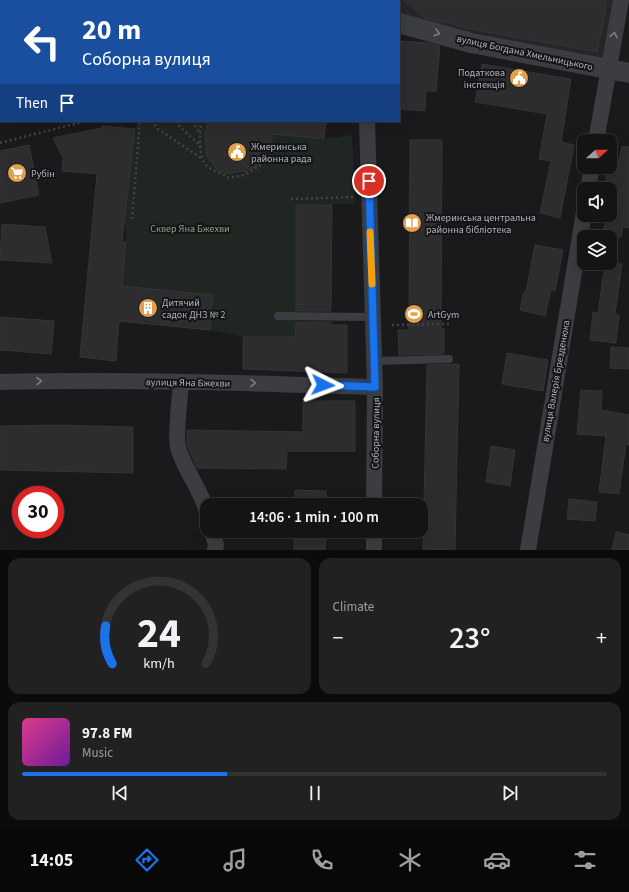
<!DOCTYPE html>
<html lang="en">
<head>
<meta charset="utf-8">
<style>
  body { margin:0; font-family:"Source Sans 3",sans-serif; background:#212122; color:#f1f3f6; height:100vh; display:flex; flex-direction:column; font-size:15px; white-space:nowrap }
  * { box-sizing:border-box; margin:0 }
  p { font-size:13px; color:#9d9ea0 }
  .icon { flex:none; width:22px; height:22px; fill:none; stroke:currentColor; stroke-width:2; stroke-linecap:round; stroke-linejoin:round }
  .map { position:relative; height:550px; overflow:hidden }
  .sheet { display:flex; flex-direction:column; gap:8px; padding:8px; background:#0b0b0c; flex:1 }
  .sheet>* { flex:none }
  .top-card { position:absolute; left:0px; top:0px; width:400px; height:122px; box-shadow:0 4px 16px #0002,0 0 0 1px #333334; background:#1a4fa0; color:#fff; overflow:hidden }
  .needle { width:26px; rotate:69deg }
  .tools { position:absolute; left:577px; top:134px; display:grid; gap:8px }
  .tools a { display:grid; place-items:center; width:40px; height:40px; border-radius:8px; background:#141415; box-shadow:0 4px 16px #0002,0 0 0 1px #333334; font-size:20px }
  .speed { position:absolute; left:12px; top:486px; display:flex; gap:8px; font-size:20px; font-weight:700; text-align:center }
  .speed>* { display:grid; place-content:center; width:52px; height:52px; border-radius:50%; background:#141415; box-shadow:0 4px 16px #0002,0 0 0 1px #333334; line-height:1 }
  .speed .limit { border:6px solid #d22; background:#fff; color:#111 }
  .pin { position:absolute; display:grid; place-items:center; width:34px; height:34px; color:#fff; margin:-17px; border:2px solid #fff; border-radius:50%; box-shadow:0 1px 4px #0007 }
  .me { position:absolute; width:44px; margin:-22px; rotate:93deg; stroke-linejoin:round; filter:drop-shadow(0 0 3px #0008) }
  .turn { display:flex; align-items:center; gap:14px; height:84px; padding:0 16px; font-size:18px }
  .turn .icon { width:52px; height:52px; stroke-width:2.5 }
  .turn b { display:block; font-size:28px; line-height:34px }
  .then { display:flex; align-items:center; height:38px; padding:0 16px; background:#0003; gap:8px; font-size:15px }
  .big { font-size:30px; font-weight:600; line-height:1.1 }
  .sheet .widget { flex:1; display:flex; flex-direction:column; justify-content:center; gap:6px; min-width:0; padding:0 14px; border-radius:12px; background:#212122 }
  .sheet .dial { align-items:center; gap:0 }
  .dial svg { height:104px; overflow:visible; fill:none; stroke:#333334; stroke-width:7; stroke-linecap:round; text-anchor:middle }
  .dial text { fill:#f1f3f6; stroke:none }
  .song { display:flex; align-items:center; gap:12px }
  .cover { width:48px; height:48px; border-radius:6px; background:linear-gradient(135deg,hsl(330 70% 55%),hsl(280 70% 35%)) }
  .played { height:4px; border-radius:2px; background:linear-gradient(90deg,#1a73e8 35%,#333334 35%) }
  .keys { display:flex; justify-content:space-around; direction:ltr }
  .heat { display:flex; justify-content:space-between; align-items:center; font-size:22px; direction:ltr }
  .sheet .tiles { flex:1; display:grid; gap:8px; grid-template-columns:1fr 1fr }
  .widget:last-child { grid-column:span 2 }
  .trip { position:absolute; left:200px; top:498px; width:228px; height:40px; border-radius:12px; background:#141415; box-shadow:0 4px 16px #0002,0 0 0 1px #333334; font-weight:600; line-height:40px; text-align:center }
  .tabs { display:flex; height:64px; justify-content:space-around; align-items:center; background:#080808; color:#9d9ea0 }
  .tabs .icon { width:28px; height:28px }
  .tabs .selected { color:#1a73e8 }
  .tabs b { font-size:18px; color:#f1f3f6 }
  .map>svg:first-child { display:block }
  .built { fill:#262629 }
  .green { fill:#202621 }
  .building { fill:#2d2d30; stroke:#343437 }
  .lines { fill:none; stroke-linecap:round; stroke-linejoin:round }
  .path { stroke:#414447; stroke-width:2.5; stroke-dasharray:2 3; stroke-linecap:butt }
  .service { stroke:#3b3d40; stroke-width:8 }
  .minor { stroke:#3b3d40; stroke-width:16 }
  .tertiary { stroke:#3b3d40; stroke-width:20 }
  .oneway { stroke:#7a7e83 }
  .route-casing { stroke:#114b97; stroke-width:10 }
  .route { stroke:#1a73e8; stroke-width:7 }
  .slow { stroke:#f59e0b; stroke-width:7 }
  .labels { text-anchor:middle; stroke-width:4; stroke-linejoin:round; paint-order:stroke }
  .street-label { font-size:10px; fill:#aeb3ba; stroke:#151517 }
  .poi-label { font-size:10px; fill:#aeb3ba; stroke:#151517; text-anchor:start }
  .park-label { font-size:10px; fill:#88a387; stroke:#151517 }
</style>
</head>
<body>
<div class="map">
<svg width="629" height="550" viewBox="0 0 629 550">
  <rect width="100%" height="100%" fill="#1a1a1c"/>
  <path class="built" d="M0,0H621L608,69L399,23V1H1L0,109Z"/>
  <path class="green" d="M138,121H208C192,188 262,191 273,134L324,139L352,135L355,204L296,205V337H243L210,330L213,295L122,286L126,242L125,220L135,129Z"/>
  <path class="building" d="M403,0H597L607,2L597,52L465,28L442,21V23L425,18Z
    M399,41L429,43L440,46L436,91H426L425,111L399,109Z
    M482,64L571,79L561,142L574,145L560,218L540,213L551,161L539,159L547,114L475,102Z
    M208,121H326L324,139L273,134L270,146L257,166L247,171L226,174L217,170L207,156L205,136Z
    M102,126L135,129L122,242H126L122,286L213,295L210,330L119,321L116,361L80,357L97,174L62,171L63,158L53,138L102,128Z
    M410,140H442L441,329H444V354L399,355L398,330H409Z
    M29,145L39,195L0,203V151Z
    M622,146L629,147V228L623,227L621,237H602L607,215H610L612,189H604L607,173L616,174Z
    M296,205H332L331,311H296Z
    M2,224L45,227L52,263L0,260Z
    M535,245L563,250L555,291L551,290L545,316L520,310L524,292H526Z
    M605,263L622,264L615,314L619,315L616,343L590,340L593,312L598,313Z
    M0,317L54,321L51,354L0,350Z
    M296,322H331V325H347V373L243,369V337H295Z
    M611,347L629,348V369L610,368Z
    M507,353L548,360L543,391L502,384Z
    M459,364L455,550H423L427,365Z
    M581,390L602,391L601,410L629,415V445L626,444L619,494L599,492L606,436L577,434Z
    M303,401H355V451H287L286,469L197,468L187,445V430L303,432Z
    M57,425L133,427V473L0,470V426Z
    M491,446L515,450L510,486L486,482Z
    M295,490L326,491V505H295Z
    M569,499L597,502L595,521L567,519Z
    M294,531H326L325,550H294Z
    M616,532L629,535V550H612Z"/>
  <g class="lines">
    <path class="path" d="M151,121L158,129L201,158
      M176,121L180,127L201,146
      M192,121L200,134
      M202,121C199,130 198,160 207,166C213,171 222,174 229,178L244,175L266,162
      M0,143L86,121
      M291,199L354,197
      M132,219L140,121
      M392,325L450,324"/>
    <path class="service" d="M278,316L373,317
      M375,361L449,359"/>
    <path class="minor" d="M283,0L284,1
      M259,1L260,0
      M386,1L387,0
      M367,121L375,387L374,505
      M596,141L621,0
      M588,189L592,167
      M0,382C125,379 250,383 375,387
      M181,382C180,397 175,435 178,447C184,470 201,489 207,512
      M212,531L216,545L215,550
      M374,550V531
      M528,550L584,212"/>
    <path class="tertiary" d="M399,23L471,43L629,73
      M0,109H1"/>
  </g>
  <defs><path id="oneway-chevron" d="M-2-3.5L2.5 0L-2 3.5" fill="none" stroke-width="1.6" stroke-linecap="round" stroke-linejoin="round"/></defs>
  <g class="oneway">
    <use href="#oneway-chevron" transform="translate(437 33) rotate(16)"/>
    <use href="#oneway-chevron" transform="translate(614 35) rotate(-80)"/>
    <use href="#oneway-chevron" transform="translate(39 381) rotate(-1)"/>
    <use href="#oneway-chevron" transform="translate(253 383) rotate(1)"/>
  </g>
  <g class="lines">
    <g class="route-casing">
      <path id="route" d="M323,385L375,387L369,181"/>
    </g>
    <use href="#route" class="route"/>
    <path class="slow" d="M370,232L372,284"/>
  </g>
  <defs>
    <g id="civic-disc" transform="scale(1)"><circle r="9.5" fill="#e0a14e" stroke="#151517"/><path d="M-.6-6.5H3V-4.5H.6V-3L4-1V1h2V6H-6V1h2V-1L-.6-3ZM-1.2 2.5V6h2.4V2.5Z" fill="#fff"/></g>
    <g id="supermarket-disc" transform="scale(1)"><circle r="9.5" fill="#e0a14e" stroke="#151517"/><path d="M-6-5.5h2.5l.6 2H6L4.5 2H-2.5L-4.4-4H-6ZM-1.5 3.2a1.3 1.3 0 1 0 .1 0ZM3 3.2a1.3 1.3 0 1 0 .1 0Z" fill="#fff"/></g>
    <g id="library-disc" transform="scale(1)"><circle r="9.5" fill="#e0a14e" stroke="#151517"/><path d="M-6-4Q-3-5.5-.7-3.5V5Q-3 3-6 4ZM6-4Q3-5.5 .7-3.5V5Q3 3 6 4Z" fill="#fff"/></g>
    <g id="building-disc" transform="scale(1)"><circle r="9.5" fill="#e0a14e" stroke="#151517"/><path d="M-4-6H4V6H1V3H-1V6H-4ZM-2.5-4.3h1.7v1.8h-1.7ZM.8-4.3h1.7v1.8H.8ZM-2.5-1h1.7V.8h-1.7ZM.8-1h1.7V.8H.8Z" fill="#fff"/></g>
    <g id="stadium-disc" transform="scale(1)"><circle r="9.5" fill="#e0a14e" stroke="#151517"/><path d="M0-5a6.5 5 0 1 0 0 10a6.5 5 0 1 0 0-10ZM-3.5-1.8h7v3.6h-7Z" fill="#fff"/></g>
  </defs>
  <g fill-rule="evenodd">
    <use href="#civic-disc" x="519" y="78"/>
    <use href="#civic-disc" x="237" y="152"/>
    <use href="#supermarket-disc" x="17" y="173"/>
    <use href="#library-disc" x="412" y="223"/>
    <use href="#building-disc" x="148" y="308"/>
    <use href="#stadium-disc" x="414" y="314"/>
  </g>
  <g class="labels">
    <g class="street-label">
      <text transform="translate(525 52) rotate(12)" y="4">вулиця Богдана Хмельницького</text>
      <text transform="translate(555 381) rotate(-80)" y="4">вулиця Валерія Брезденюка</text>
      <text transform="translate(188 382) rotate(1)" y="4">вулиця Яна Бжехви</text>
      <text transform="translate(375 433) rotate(-89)" y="4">Соборна вулиця</text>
    </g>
    <g class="poi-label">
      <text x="505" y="76" text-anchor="end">Податкова<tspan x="505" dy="12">інспекція</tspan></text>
      <text x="251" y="150">Жмеринська<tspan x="251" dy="12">районна рада</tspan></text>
      <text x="31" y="177">Рубін</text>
      <text x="426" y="221">Жмеринська центральна<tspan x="426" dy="12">районна бібліотека</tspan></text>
      <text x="162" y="306">Дитячий<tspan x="162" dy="12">садок ДНЗ № 2</tspan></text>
      <text x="428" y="318">ArtGym</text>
    </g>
    <g class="park-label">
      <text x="190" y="232">Сквер Яна Бжехви</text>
    </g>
  </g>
</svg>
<div class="tools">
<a><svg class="needle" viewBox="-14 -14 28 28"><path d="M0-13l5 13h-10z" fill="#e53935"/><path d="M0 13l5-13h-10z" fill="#9d9ea0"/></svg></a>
<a><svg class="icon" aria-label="sound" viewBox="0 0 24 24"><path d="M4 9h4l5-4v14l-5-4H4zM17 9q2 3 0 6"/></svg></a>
<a><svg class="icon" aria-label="layers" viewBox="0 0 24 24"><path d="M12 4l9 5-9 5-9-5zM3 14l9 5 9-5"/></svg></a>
</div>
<div class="speed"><div class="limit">30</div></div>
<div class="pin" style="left:369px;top:181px;background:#d93025"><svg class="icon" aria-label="arrive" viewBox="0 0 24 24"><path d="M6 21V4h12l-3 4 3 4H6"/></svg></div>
<svg class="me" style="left:323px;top:385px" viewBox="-20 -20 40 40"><path d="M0-17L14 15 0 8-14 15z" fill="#1a73e8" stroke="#fff" stroke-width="4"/></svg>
<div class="trip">14:06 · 1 min · 100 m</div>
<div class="top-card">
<div class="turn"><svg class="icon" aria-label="left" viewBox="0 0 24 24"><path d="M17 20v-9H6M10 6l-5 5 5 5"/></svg><div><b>20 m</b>Соборна вулиця</div></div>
<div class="then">Then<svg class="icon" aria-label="arrive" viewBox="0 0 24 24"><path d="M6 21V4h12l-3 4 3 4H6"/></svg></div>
</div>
</div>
<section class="sheet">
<div class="tiles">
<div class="widget dial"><svg viewBox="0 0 100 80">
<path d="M14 69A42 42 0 1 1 86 69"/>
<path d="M14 69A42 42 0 0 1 9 40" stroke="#1a73e8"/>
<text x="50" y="56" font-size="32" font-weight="700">24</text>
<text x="50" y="72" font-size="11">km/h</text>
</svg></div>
<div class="widget"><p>Climate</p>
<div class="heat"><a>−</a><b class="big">23°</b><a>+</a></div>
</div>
<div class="widget">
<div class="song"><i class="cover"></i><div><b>97.8 FM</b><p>Music</p></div></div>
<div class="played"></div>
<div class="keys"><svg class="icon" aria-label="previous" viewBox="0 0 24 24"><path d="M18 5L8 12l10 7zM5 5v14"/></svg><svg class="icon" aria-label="pause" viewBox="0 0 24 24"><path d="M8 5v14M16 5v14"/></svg><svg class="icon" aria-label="next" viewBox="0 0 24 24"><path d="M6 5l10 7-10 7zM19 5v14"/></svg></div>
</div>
</div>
</section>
<nav class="tabs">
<b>14:05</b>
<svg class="icon selected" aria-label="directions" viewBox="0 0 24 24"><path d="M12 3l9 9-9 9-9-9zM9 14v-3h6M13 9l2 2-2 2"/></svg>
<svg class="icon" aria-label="music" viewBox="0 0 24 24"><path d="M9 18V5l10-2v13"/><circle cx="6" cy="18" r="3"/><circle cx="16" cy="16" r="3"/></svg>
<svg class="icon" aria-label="phone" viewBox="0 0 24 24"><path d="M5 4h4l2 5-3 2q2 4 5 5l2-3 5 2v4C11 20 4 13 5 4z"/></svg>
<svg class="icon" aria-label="climate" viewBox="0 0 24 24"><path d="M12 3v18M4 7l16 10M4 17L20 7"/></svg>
<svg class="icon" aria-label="car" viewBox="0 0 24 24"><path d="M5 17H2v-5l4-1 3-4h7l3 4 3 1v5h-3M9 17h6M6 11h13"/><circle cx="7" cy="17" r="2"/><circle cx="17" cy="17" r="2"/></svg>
<svg class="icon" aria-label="filters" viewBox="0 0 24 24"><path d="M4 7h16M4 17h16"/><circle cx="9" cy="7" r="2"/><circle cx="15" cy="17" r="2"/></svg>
</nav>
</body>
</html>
